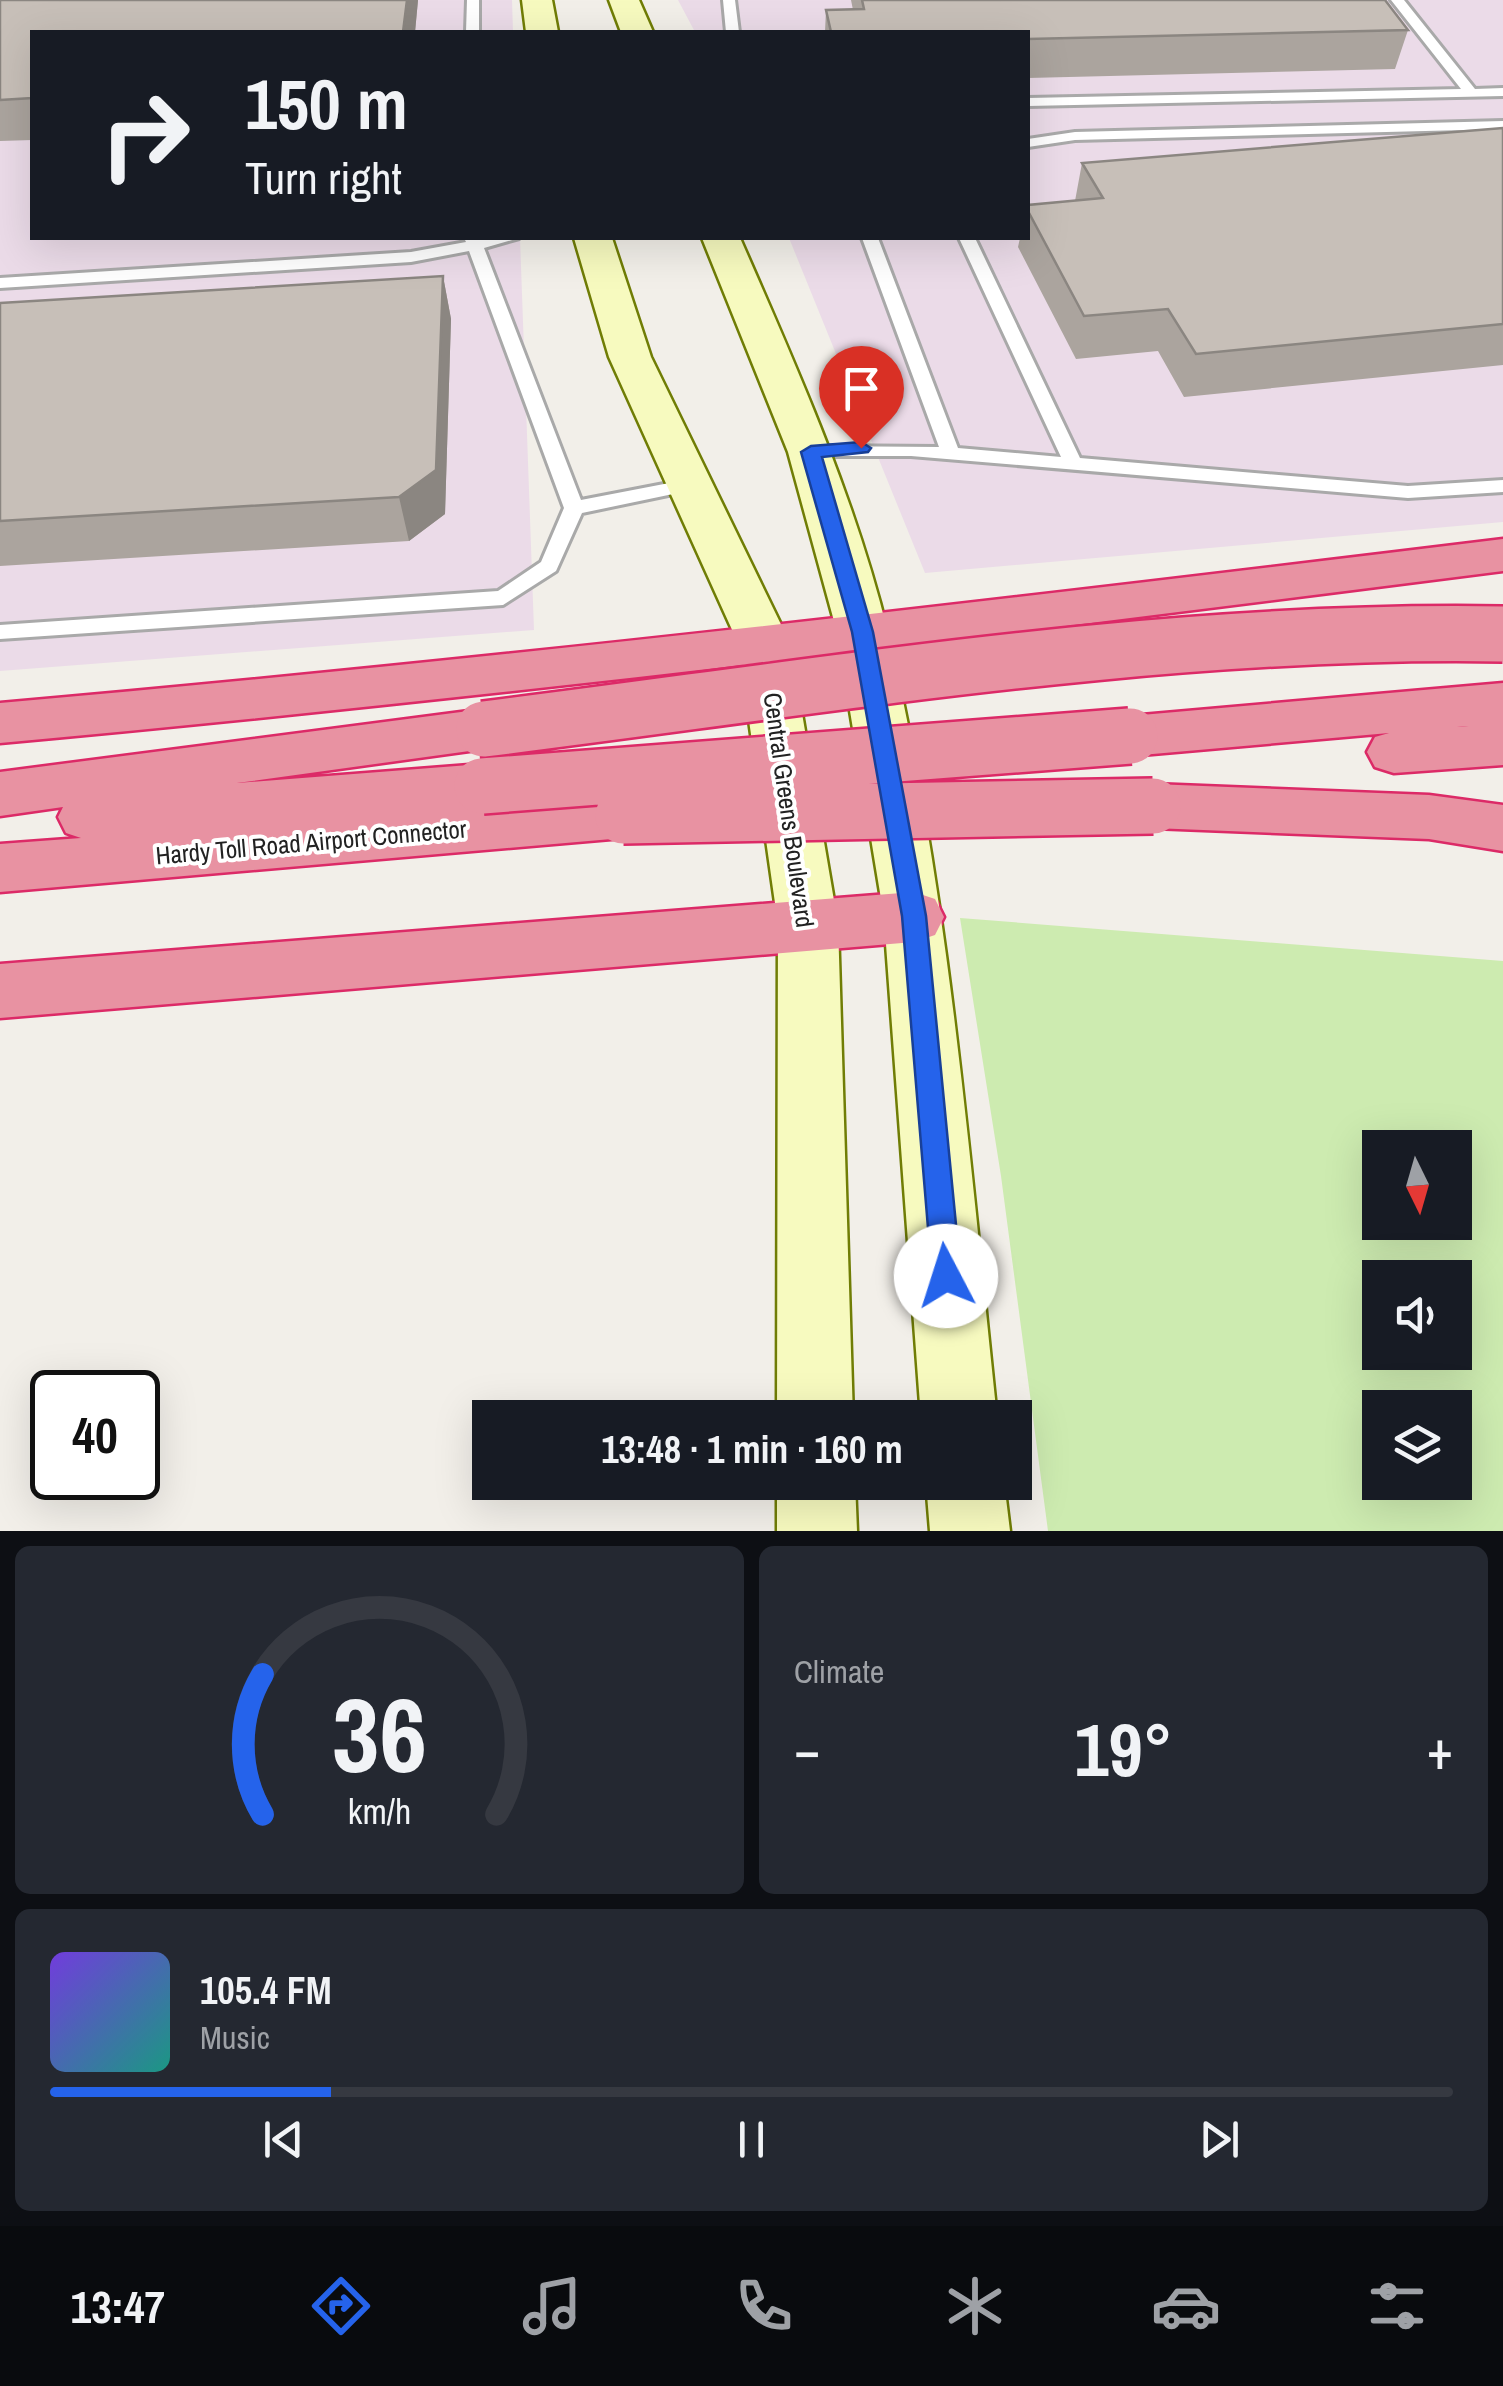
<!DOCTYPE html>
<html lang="en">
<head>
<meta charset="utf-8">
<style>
  body { margin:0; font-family:"Archivo Narrow",sans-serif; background:#242831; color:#f1f3f6; height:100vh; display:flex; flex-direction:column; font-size:38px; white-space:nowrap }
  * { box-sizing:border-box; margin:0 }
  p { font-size:32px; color:#9ea1a6 }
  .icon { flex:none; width:55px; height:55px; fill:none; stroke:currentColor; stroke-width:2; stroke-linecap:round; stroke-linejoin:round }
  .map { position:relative; height:1531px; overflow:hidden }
  .panel { display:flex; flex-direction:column; gap:15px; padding:15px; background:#0d0f14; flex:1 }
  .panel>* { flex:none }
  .banner { position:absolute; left:30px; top:30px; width:1000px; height:210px; border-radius:0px; box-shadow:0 10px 40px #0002; background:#171b24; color:#f1f3f6; overflow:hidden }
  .needle { width:65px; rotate:175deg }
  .fabs { position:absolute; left:1362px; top:1130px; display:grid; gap:20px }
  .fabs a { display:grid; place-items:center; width:110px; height:110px; border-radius:0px; background:#171b24; box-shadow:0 10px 40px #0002; font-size:50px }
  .speed { position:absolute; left:30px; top:1370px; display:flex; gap:20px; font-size:50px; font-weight:700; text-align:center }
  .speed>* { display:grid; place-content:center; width:130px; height:130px; border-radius:50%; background:#171b24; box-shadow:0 10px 40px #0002; line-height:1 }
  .speed .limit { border:5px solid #111; border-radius:15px; background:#fff; color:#111 }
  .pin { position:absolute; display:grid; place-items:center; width:85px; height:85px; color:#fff; margin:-102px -42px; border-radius:50% 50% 50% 0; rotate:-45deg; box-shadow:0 0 10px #0007 }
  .pin .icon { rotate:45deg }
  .me { position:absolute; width:110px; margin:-55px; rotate:355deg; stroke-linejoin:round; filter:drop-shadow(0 0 8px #0008) }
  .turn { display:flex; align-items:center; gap:35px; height:210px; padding:0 50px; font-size:45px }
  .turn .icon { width:130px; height:130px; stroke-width:2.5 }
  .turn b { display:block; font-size:70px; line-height:85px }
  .big { font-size:75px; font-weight:700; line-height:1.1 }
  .panel .widget { flex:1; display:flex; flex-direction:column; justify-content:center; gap:15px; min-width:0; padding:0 35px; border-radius:15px; background:#242831 }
  .panel .dial { align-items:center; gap:0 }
  .dial svg { height:260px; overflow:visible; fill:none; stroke:#363941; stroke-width:7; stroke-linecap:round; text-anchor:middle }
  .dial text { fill:#f1f3f6; stroke:none }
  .song { display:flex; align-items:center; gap:30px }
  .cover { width:120px; height:120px; border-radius:15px; background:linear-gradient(135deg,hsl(260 70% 55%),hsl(170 70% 35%)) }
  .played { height:10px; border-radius:5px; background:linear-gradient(90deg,#2563eb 20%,#363941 20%) }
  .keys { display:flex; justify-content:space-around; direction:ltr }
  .heat { display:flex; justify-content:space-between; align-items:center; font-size:55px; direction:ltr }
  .panel .tiles { flex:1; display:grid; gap:15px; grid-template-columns:1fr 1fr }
  .widget:last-child { grid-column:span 2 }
  .trip { position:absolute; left:472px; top:1400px; width:560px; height:100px; border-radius:0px; background:#171b24; box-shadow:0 10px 40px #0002; font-weight:700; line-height:100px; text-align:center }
  .tab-bar { display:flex; height:160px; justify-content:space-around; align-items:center; background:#090b0e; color:#9ea1a6 }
  .tab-bar .icon { width:70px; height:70px }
  .tab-bar .active { color:#2563eb }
  .tab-bar b { font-size:45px; color:#f1f3f6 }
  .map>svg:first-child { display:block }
  .industrial { fill:#ebdbe8 }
  .grass { fill:#cdebb0; fill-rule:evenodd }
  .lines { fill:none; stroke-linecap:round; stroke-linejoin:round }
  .lane-casing { stroke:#a9a9a9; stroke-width:6 }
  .secondary-casing { stroke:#707d05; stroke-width:5 }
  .highway-casing { stroke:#dc2a67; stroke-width:5 }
  .lane { fill:#fff; fill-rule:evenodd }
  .secondary { fill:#f7fabf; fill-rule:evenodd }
  .highway { fill:#e892a2; fill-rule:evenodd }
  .highway-bridge-casing { stroke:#dc2a67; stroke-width:60; stroke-linecap:butt }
  .highway-bridge { stroke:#e892a2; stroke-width:55 }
  .wall { fill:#aba49e }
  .shaded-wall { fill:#8b8681 }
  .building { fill:#c7bfb8; stroke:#8b8681; stroke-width:2.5 }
  .route { fill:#2563eb; stroke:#184099; stroke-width:2.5 }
  .labels { text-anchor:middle; stroke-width:8; stroke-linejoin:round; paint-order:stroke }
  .street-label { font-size:25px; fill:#222; stroke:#fff }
</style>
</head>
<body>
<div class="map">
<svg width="1503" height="1531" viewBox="0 0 1503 1531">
  <rect width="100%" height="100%" fill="#f2efe9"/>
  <path class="industrial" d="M0,0H512L513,32H32V238H520L534,630L0,671Z
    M678,0H1503V522L925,573L789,238H1028V32H695Z"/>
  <path class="grass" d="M960,918L1503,961V1531H1048L1001,1176ZM1380,1148H1455V1222H1380ZM1380,1278H1455V1352H1380ZM1380,1408H1455V1482H1380Z"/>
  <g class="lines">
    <g class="lane-casing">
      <path id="lane" d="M467,0H479V32H466Z
        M723,0H735L739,32H726Z
        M1391,0H1404L1475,89L1503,88V96L1028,106V98L1461,89Z
        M1503,121V129L1075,140L1028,147V139L1075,132Z
        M464,238H519L484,248L581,500L690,479L699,485L697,489L582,513L556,571L503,605L0,639V625L498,591L541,562L564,508L469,251L411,262L0,288V278L411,252L466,242Z
        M862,238H878L958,448L1061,457L959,238H975L1080,458L1408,486L1503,480V492L1408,498L911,456H804L802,452L811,446L939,447Z"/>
    </g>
    <g class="secondary-casing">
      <path id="secondary" d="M522,0H552L558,32H526Z
        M609,0H639L653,32H621Z
        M574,238H612L651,357L790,643L838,924L853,1418H777L778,924L738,643L609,357Z
        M702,238H740C797,368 854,495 888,633C949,891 969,1155 997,1418H921L884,917L837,632L788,452Z
        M777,1482H855L857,1531H777Z
        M926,1482H1004L1010,1531H930Z"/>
    </g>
    <g class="highway-casing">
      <path id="highway" d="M1503,539V571C1003,635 502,697 0,743V703C502,659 1003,600 1503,539Z
        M1503,683V723L1457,727L1503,723V765L1394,773L1375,767L1367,752L1375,737L1389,733L1130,756L1111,750L1103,736L1111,722L1130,716Z
        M484,709L503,715L511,729L503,743L484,749L237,783L482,764L502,771L510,786L502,801L492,804L623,794L643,800L651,816L643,832L623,838L0,892V844L81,838L66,833L58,817L63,807L0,816V772Z
        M1153,784L1429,795L1503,805V851L1429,839L1153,828L1133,822L1125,806L1133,790Z
        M914,892L935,899L944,917L935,935L914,942L0,1018V964Z"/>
    </g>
    <use href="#lane" class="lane"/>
    <use href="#secondary" class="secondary"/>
    <use href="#highway" class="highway"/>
    <g class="highway-bridge-casing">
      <path id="highway-bridge" d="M484,729C822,687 1162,628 1503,634
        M482,786L1130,736
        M623,816L1153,806"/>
    </g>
    <use href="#highway-bridge" class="highway-bridge"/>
  </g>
  <path class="wall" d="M0,0H418L415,32H32V140L0,141Z
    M851,0H1385L1408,30L1395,69L1028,78V32H825L826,10H853Z
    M1503,128V365L1184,397L1158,351L1076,359L1018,247L1020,238H1028V211L1075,201L1082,163Z
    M443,276L451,319L445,514L409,541L0,566V303Z"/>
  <path class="shaded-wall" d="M407,0H418L415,32H403Z
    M443,276L451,319L445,514L409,541L399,497Z"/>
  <path class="building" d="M0,0H407L403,32H32V98L0,100Z
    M862,0H1385L1408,30L1028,39V32H831L826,10L864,9Z
    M1503,128V324L1196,354L1168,309L1084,316L1028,211V205L1103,198L1082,163Z
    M443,276L436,470L399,497L0,521V303Z"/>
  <path class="route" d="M861,442L871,448L868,452L822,457L873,632L926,916L961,1276L957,1287L946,1291L936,1287L932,1276L902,916L852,632L801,452L811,446Z"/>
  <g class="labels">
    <g class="street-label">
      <text transform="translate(789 810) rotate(82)" y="9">Central Greens Boulevard</text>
      <text transform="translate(311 842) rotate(-5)" y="9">Hardy Toll Road Airport Connector</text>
    </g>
  </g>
</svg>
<div class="fabs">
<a><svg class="needle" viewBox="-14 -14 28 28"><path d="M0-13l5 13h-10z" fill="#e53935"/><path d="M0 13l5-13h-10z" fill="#9ea1a6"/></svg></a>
<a><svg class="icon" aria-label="sound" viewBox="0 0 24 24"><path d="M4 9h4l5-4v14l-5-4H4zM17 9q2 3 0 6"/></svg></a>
<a><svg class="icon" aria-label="layers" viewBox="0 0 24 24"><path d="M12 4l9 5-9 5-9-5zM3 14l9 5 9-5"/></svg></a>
</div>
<div class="speed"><div class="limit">40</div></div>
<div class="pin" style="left:861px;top:448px;background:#d93025"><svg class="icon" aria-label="arrive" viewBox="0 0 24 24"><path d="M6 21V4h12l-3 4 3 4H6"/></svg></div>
<svg class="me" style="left:946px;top:1276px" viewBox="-20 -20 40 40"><circle r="19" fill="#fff"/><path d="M0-13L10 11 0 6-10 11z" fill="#2563eb"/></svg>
<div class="trip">13:48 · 1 min · 160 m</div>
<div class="banner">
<div class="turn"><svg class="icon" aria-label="right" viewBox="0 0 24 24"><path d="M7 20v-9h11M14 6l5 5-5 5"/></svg><div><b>150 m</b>Turn right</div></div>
</div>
</div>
<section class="panel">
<div class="tiles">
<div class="widget dial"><svg viewBox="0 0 100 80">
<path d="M14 69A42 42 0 1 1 86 69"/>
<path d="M14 69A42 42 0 0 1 14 26" stroke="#2563eb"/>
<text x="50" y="56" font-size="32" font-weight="700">36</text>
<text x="50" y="72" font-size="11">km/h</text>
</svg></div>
<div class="widget"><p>Climate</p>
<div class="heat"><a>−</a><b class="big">19°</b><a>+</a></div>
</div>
<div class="widget">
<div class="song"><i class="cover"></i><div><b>105.4 FM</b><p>Music</p></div></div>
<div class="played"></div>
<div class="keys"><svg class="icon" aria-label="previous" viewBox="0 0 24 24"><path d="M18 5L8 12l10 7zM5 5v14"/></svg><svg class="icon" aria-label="pause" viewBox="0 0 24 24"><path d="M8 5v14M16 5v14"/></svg><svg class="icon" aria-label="next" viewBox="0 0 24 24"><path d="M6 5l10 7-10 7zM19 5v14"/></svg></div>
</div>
</div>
</section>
<nav class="tab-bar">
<b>13:47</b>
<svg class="icon active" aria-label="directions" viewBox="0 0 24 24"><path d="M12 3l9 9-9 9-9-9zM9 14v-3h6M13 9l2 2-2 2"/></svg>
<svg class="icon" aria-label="music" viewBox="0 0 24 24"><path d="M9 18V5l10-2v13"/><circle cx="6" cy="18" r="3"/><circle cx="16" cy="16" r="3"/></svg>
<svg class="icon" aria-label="phone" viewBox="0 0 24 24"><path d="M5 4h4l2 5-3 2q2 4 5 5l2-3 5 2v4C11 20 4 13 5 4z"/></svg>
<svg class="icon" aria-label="climate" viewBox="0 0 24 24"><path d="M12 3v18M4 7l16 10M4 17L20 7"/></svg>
<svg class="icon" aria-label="car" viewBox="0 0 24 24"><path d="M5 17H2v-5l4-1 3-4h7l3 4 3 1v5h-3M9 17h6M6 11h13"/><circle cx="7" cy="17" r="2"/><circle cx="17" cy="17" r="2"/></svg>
<svg class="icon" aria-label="filters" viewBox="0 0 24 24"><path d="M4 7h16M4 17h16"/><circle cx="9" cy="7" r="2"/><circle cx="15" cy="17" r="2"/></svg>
</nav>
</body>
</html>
